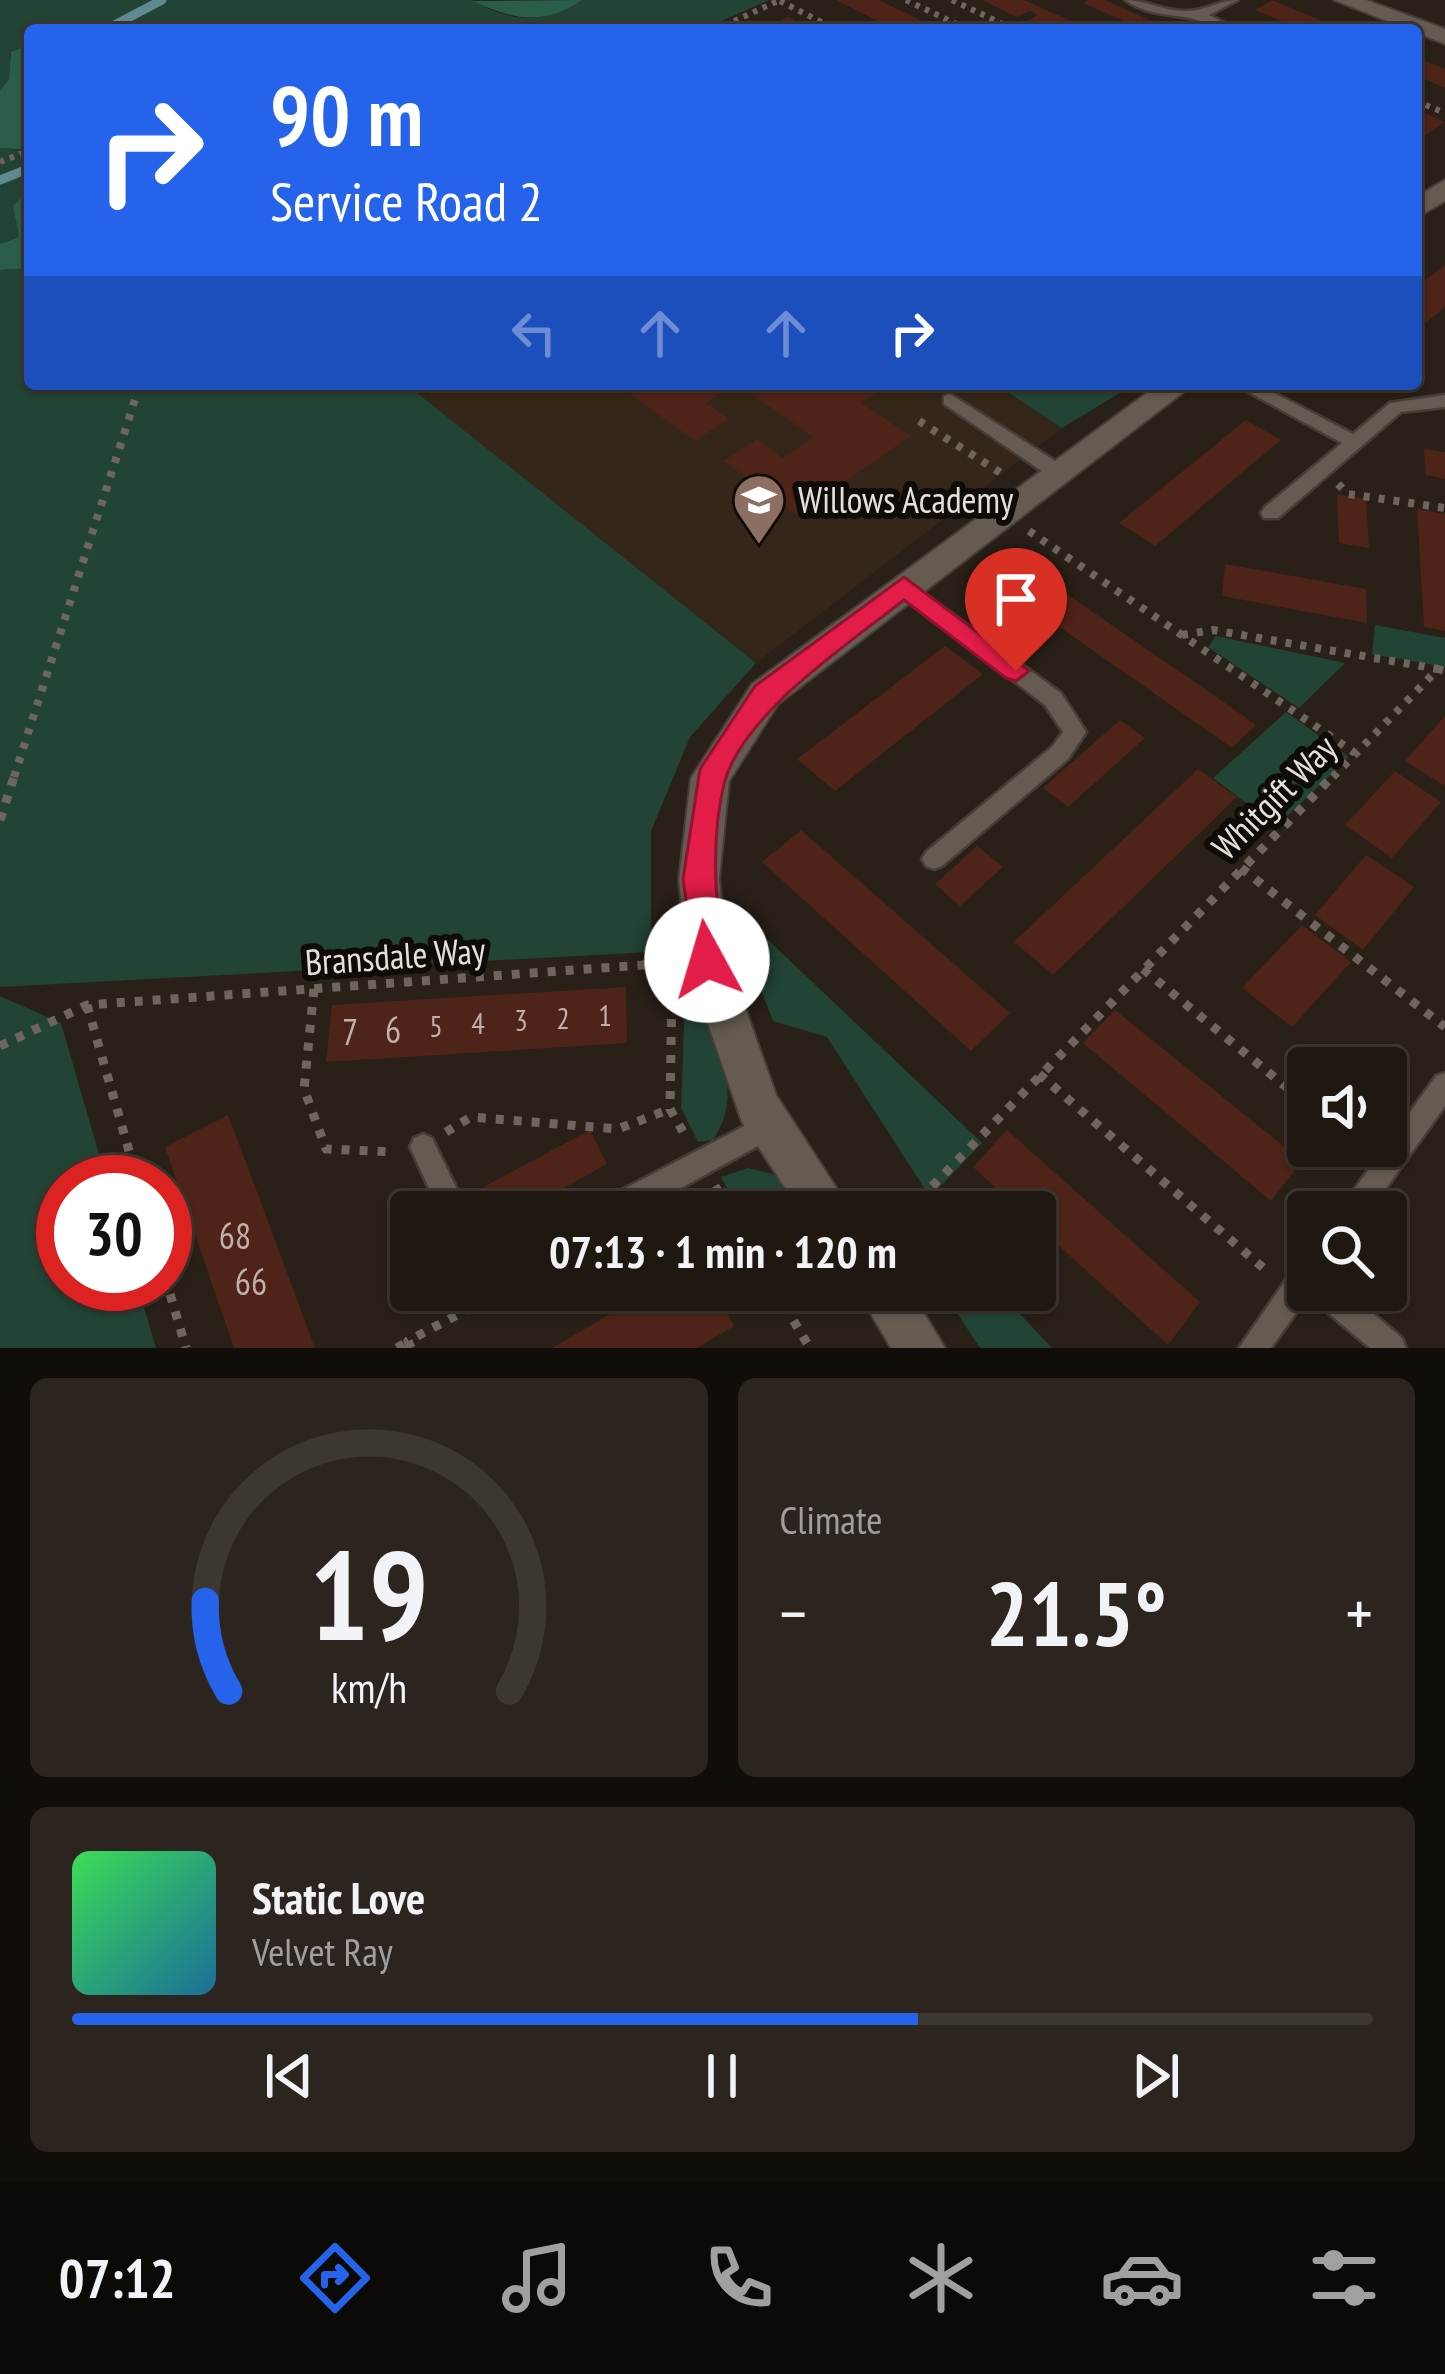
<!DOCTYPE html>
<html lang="en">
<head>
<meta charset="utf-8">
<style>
  body { margin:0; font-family:"PT Sans Narrow",sans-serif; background:#2c251f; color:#f1f3f6; height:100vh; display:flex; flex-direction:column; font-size:45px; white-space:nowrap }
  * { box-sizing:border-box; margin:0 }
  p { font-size:39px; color:#a1a09f }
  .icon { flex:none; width:66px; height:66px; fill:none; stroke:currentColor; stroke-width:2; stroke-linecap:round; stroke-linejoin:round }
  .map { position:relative; height:1348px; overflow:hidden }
  .sheet { display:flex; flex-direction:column; gap:30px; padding:30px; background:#110d09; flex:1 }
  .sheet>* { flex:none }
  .guide { position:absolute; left:24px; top:24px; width:1398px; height:366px; border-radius:12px; box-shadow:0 3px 9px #0004,0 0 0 3px #3c3731; background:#2563eb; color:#fff; overflow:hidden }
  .fabs { position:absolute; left:1287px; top:1047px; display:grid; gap:24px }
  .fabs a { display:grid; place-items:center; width:120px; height:120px; border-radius:12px; background:#1f1811; box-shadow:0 3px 9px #0004,0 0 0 3px #3c3731; font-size:60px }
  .speed { position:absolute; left:36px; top:1155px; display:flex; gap:24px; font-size:60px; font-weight:700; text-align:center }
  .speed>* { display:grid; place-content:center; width:156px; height:156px; border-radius:50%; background:#1f1811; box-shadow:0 3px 9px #0004,0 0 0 3px #3c3731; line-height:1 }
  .speed .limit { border:18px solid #d22; background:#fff; color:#111 }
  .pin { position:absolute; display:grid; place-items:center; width:102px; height:102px; color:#fff; margin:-123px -51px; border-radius:50% 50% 50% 0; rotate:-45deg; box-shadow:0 0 12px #0007 }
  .pin .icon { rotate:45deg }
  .me { position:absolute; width:132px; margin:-66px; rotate:354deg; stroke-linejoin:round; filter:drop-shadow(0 0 9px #0008) }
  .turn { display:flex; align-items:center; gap:42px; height:252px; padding:0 48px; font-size:54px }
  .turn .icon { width:156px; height:156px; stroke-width:2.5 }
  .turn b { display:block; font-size:84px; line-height:102px }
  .lanes { display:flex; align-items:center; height:114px; padding:0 48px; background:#0003; justify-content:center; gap:60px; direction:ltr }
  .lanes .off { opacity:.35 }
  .big { font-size:90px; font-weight:700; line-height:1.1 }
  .sheet .card { flex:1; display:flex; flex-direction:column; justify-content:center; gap:18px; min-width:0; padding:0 42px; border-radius:18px; background:#2c251f }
  .sheet .dial { align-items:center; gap:0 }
  .dial svg { height:312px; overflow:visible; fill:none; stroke:#3c3731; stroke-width:7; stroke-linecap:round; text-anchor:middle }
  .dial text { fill:#f1f3f6; stroke:none }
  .song { display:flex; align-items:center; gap:36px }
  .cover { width:144px; height:144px; border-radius:18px; background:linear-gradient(135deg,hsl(130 70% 55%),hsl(200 70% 35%)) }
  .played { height:12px; border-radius:6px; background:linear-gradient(90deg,#2563eb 65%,#3c3731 65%) }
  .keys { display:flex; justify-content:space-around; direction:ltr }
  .heat { display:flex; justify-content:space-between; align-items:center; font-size:66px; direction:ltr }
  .sheet .tiles { flex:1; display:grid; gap:30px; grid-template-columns:1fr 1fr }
  .card:last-child { grid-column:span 2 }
  .trip { position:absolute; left:390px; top:1191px; width:666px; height:120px; border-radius:12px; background:#1f1811; box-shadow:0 3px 9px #0004,0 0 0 3px #3c3731; font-weight:700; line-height:120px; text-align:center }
  .tab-bar { display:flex; height:192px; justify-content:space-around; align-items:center; background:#0c0a07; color:#a1a09f }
  .tab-bar .icon { width:84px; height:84px }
  .tab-bar .current { color:#2563eb }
  .tab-bar b { font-size:54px; color:#f1f3f6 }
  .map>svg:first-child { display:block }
  .built { fill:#342618 }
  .green { fill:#224435 }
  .forest { fill:#2a5e48 }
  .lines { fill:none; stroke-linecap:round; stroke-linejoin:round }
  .stream { stroke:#608a92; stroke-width:9 }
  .building { fill:#4e2318 }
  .service-casing { stroke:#453d37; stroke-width:5 }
  .minor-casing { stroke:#453d37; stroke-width:4 }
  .tertiary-casing { stroke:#453d37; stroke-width:4 }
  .path-far2 { stroke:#6e665e; stroke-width:6; stroke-dasharray:4.5 6; stroke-linecap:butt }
  .path-far1 { stroke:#6e665e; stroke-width:8; stroke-dasharray:6 9; stroke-linecap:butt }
  .path { stroke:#6e665e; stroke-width:9; stroke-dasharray:8 10; stroke-linecap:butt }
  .service { fill:#655b50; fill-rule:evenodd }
  .minor { fill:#655b50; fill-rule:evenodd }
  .tertiary { fill:#655b50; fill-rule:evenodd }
  .route { fill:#e11d48; stroke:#92132f; stroke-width:3 }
  .labels { text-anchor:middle; stroke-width:12; stroke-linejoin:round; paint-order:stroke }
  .number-label { font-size:30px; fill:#c0b1aa }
  .poi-label { font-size:36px; fill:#e6e0da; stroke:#0f0b07; text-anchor:start }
  .street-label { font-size:36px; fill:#e6e0da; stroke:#0f0b07 }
  .near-number-label { font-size:36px; fill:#c0b1aa }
</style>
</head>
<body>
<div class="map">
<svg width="1445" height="1348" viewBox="0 0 1445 1348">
  <rect width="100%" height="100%" fill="#292017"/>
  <path class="built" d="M406,384H995L1062,428L756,663Z"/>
  <path class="green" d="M0,0H472C510,22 544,26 582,0H769L701,30H30V44L11,52L9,79L0,90Z
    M0,148L30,151V189L13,206L19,237L0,244Z
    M30,268V384H406L756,663L690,737L651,831V952L0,987V270Z
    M995,384H1133V385L1062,428Z
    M1375,625L1445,638V667L1372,654Z
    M1216,636L1345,663L1299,708L1208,647Z
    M1286,712L1349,757L1277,826L1213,778Z
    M746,919L982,1143L930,1197L827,1037L773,1021L749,959Z
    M686,975C705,1030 751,1085 713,1140L698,1142L681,1108Z
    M0,996L61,1023L107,1182H63V1284H137L156,1348H0Z
    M748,1168L789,1178L807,1212H740L721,1177Z
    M942,1290H997L1052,1348H980Z"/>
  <path class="forest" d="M582,0C543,27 513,19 472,1Z
    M30,44V150L0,148V90L9,79L11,52Z
    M30,189V268L0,270V244L19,237L13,206Z"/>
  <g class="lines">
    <path class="stream" d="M105,30L162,0
      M0,180L30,168"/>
  </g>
  <path class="building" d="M836,0H879L941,30H896Z
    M982,0H1024L1085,27L1047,30L1026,21L1038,15L1030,11L1017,17Z
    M1088,0H1105L1150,20L1137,27L1083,3Z
    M1272,0L1344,30H1303L1255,10Z
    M788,17L814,30H760L771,25Z
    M1416,57L1445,69V88L1416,75Z
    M1416,109L1445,122L1416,142Z
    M1445,265V307L1423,325L1416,322V287Z
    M616,384H735L706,403L729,419L695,441Z
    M736,384H890L861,403L911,436L797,515L724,461L757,439L783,458L814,437Z
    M1246,420L1281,440L1155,546L1119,523Z
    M1424,449L1445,452V479L1426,475Z
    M1337,494L1366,499L1369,548L1339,543Z
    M1417,509L1445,514V631L1424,627Z
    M1225,564L1366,589L1367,623L1222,596Z
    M1039,575L1218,698L1256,725L1232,748L1014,595Z
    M945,646L983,674L835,791L797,759Z
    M1445,716V786L1405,761Z
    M1120,720L1145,738L1068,807L1043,788Z
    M1198,769L1237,797L1053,975L1014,942Z
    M1395,771L1441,802L1392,858L1345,825Z
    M801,830L1010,1013L971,1051L762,862Z
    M977,846L1003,867L960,906L935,884Z
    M1366,855L1414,887L1363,950L1315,915Z
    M1302,925L1351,962L1292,1027L1242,988Z
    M626,987L627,1043L326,1062L332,1005Z
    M1115,1010L1302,1161L1271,1201L1083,1043Z
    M228,1115L259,1197L315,1348H234L165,1147Z
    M590,1130L607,1164L520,1212H497L485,1186Z
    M1007,1130L1200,1302L1168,1345L1035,1224V1212H1022L973,1167Z
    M651,1290H715L734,1326L697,1348H552Z"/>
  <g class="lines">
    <g class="service-casing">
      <path id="service" d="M1125,0C1147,0 1165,12 1187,11C1205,11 1219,0 1238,0L1209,15L1238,30C1222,30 1214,26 1200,21C1174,12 1154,19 1125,0Z
        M1234,384H1257L1353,434L1390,403L1445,395V407L1401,412L1278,518H1264L1261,513L1264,508L1342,443Z
        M950,394L1063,466L1065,471L1063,476H1049L944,404V396Z
        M904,579L1061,693L1086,732L1068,759L942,866L934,869L926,866L922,859L926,852L1052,747L1063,732L1045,705L897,591L894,586L897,581Z
        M1445,1073V1106L1369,1212H1338L1436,1076Z
        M773,1111L782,1115L786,1124L782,1133L637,1212H595L599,1202Z
        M423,1134L432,1138L468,1212H440L410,1147L414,1138Z
        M1308,1258V1290H1345L1402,1338L1406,1348H1370L1313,1300L1310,1293L1271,1348H1239L1298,1262Z"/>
    </g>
    <g class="minor-casing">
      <path id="minor" d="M1445,180V201L1416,218V197Z
        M1159,384H1194L778,704L729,781L719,879L728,960L776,1095L852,1212H801L742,1122L686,960L679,879L691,778L752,684Z
        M857,1290H910L945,1348H891Z"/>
    </g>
    <g class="tertiary-casing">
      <path id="tertiary" d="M1334,0H1366L1445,29V44Z"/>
    </g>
    <path class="path-far2" d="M906,0L969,30
      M952,0L1015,30
      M780,1L837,30
      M715,30L780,0
      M1416,101L1445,113
      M0,162L30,150"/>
    <path class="path-far1" d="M919,421L1004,475
      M1338,484L1348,494L1445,508
      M1029,531L1355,753
      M1182,635L1213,630L1438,669
      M14,777L140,384
      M1333,777L1438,669L1445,671"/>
    <path class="path" d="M0,820L15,774
      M1241,868L1445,1027
      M1143,969L1308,1105
      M672,983L670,1109L686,1137
      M314,989L304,1089L326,1149L394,1152
      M87,1005L138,1182
      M0,1046L87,1005L671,963
      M1039,1074L1269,1273
      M446,1132L471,1117L618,1129L670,1109
      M715,1186L730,1212
      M907,1212L1335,774
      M165,1277L186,1348
      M775,1290L810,1348
      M397,1348L408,1341
      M411,1348L408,1341L487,1299L486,1290"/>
    <use href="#service" class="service"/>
    <use href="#minor" class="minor"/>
    <use href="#tertiary" class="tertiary"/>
  </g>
  <path class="route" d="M904,577L1029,671L1016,681L1006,678L904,600C849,643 741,715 724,784C710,842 716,902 723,960L718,970L707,975L696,970L683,879L700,769L755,686Z"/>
  <defs>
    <g id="school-pin" transform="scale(2.7)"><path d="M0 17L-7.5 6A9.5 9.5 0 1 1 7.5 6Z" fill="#8d6e63" stroke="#0f0b07"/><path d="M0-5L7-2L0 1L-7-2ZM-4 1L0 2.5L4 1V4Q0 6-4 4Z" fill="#fff"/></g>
  </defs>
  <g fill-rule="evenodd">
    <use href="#school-pin" x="759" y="500"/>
  </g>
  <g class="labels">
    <g class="number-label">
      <text x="605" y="1026">1</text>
      <text x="563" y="1029">2</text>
      <text x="521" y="1031">3</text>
      <text x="478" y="1034">4</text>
      <text x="436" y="1037">5</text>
    </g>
    <g class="poi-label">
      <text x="798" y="513">Willows Academy</text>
    </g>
    <g class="street-label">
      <text transform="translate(1274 797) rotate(-45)" y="13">Whitgift Way</text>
      <text transform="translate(395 956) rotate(-4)" y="13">Bransdale Way</text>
    </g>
    <g class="near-number-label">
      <text x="393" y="1043">6</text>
      <text x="350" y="1045">7</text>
      <text x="235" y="1249">68</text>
      <text x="251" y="1295">66</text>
    </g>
  </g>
</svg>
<div class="fabs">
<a><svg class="icon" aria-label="sound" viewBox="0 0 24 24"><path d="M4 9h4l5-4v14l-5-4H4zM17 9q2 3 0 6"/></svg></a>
<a><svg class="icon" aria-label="search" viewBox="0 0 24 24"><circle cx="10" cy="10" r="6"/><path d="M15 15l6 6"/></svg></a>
</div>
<div class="speed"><div class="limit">30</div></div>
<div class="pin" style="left:1016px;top:671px;background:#d93025"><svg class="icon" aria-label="arrive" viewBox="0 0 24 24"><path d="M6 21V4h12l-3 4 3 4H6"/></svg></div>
<svg class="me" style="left:707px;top:960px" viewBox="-20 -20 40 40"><circle r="19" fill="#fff"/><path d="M0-13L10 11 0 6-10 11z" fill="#e11d48"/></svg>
<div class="trip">07:13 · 1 min · 120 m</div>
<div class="guide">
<div class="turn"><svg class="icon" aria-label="right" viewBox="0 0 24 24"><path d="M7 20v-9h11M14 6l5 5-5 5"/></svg><div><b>90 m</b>Service Road 2</div></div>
<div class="lanes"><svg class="icon off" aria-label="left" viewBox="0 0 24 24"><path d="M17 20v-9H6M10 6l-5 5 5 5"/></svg><svg class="icon off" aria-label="ahead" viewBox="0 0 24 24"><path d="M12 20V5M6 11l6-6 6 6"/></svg><svg class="icon off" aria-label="ahead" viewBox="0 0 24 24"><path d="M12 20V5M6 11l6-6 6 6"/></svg><svg class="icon" aria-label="right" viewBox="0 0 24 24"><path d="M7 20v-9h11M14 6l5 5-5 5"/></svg></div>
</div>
</div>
<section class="sheet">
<div class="tiles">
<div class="card dial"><svg viewBox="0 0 100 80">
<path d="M14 69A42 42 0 1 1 86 69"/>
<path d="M14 69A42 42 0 0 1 8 46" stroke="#2563eb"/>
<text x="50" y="56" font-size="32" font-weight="700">19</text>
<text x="50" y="72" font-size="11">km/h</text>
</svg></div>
<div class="card"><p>Climate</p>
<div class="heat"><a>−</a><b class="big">21.5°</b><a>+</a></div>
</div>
<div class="card">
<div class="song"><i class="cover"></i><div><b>Static Love</b><p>Velvet Ray</p></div></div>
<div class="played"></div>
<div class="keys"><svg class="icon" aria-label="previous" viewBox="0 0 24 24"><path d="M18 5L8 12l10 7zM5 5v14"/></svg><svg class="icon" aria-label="pause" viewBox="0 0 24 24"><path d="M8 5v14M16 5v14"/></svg><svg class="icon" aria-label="next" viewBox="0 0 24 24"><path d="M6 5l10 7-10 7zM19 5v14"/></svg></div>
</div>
</div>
</section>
<nav class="tab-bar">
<b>07:12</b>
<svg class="icon current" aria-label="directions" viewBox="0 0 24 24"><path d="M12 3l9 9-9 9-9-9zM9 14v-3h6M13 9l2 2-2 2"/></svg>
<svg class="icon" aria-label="music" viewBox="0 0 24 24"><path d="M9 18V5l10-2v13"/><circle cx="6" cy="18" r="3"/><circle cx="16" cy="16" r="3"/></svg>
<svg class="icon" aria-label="phone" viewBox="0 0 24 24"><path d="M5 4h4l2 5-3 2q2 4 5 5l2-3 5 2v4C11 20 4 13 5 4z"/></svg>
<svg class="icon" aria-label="climate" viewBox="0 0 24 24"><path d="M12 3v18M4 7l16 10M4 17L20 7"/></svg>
<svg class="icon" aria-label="car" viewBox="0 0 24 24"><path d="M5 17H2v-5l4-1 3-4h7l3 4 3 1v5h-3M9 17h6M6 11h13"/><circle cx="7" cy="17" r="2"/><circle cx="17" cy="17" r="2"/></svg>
<svg class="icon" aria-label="filters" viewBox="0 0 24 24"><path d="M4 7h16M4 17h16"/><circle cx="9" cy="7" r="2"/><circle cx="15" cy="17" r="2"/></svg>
</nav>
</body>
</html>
